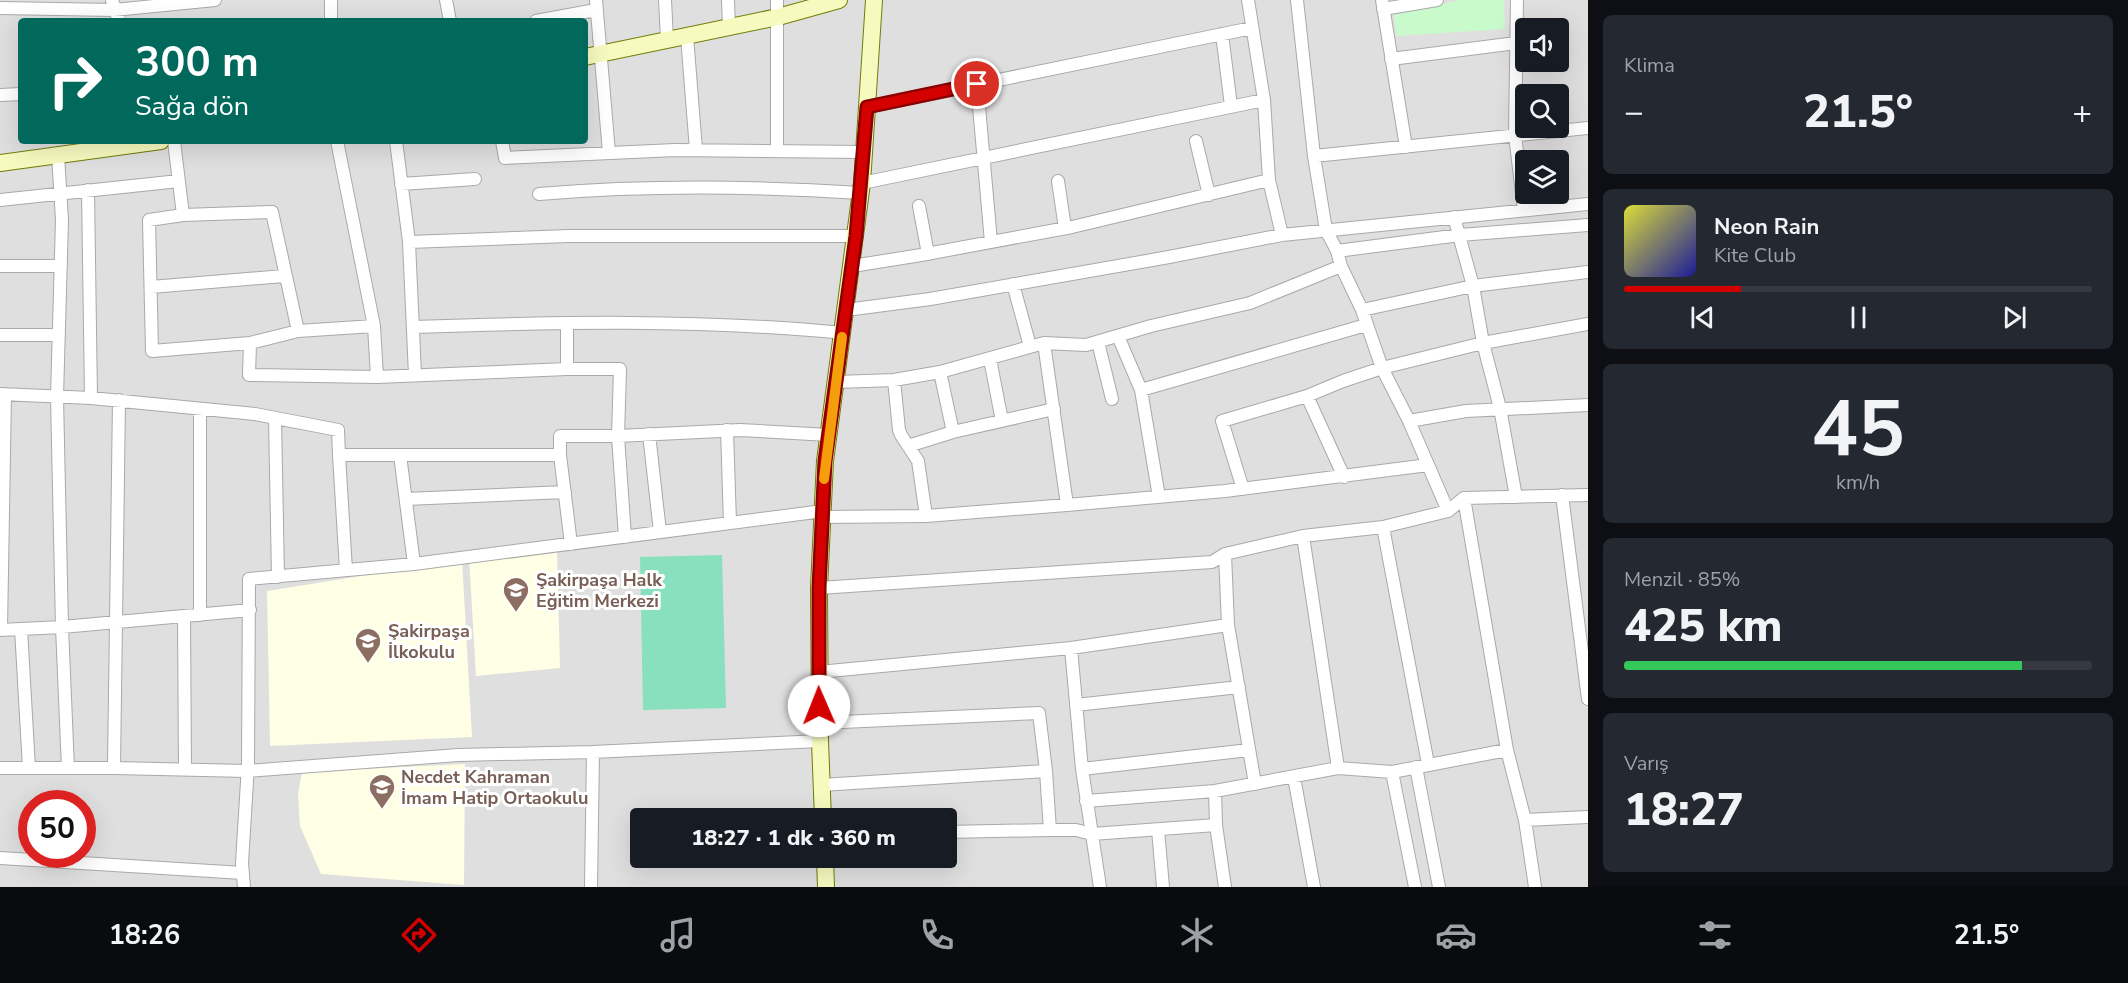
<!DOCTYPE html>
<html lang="tr">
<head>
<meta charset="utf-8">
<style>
  body { margin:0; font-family:"Nunito Sans",sans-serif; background:#242831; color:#f1f3f6; height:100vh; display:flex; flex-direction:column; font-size:22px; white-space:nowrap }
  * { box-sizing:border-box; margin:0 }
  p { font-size:20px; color:#9ea1a6 }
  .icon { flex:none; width:33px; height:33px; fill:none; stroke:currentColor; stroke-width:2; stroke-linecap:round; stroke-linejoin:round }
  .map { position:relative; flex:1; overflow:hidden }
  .sheet { display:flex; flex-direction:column; gap:15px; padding:15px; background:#0d0f14; width:540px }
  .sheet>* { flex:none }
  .top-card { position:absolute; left:18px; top:18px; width:570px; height:126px; border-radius:6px; box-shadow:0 6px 24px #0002; background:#00695c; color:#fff; overflow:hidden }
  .fabs { position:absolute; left:1515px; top:18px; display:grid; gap:12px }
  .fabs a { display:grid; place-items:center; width:54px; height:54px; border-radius:6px; background:#171b24; box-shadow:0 6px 24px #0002; font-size:30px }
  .speed { position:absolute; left:18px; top:790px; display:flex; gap:12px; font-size:30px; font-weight:700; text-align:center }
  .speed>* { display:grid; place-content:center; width:78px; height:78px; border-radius:50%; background:#171b24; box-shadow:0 6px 24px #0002; line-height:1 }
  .speed .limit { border:9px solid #d22; background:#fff; color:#111 }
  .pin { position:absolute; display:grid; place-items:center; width:51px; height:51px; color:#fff; margin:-26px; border:3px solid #fff; border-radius:50%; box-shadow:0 2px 6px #0007 }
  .me { position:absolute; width:66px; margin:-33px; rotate:359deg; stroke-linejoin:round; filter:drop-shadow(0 0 4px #0008) }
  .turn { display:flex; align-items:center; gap:21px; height:126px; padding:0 18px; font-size:27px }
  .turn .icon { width:78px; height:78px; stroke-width:2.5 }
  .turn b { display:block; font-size:42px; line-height:51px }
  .big { font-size:45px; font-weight:800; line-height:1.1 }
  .sheet .card { flex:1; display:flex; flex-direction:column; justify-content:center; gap:9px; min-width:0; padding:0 21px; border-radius:9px; background:#242831 }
  .sheet .dial { align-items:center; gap:0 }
  .dial b { font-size:78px; line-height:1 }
  .song { display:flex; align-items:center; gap:18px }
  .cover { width:72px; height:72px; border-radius:9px; background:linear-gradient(135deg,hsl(60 70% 55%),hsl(240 70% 35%)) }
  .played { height:6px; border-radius:3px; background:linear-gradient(90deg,#d40000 25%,#363941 25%) }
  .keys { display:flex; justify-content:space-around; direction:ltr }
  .heat { display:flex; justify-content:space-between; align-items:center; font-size:33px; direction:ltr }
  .charge { height:9px; border-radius:4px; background:linear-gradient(90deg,#34c759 85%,#363941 0) }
  .trip { position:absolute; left:630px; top:808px; width:327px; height:60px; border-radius:6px; background:#171b24; box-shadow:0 6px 24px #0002; font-weight:800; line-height:60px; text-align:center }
  .tabs { display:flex; height:96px; justify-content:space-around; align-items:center; background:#090b0e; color:#9ea1a6 }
  .tabs .icon { width:42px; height:42px }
  .tabs .selected { color:#d40000 }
  .tabs b { font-size:27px; color:#f1f3f6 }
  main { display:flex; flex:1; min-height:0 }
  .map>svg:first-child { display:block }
  .residential { fill:#e0dfdf; fill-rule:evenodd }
  .education { fill:#ffffe5 }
  .park { fill:#c8facc }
  .pitch { fill:#88e0be }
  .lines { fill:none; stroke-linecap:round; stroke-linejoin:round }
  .street-casing { stroke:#a9a9a9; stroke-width:14 }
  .secondary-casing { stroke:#707d05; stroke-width:18 }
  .street { stroke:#fff; stroke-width:12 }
  .secondary { stroke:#f7fabf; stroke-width:16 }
  .route-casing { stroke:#8a0000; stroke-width:15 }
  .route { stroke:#d40000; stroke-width:10 }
  .slow { stroke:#f59e0b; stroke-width:10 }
  .labels { text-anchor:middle; stroke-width:6; stroke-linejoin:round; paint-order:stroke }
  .education-label { font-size:18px; font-weight:bold; fill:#785e54; stroke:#fff; text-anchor:start }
</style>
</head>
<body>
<main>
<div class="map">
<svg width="1588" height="887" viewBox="0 0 1588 887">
  <rect width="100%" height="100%" fill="#f2efe9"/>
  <path class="residential" d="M0,0H1588V887H0ZM21,21H585V141H21ZM1526,28H1558V62H1526ZM1526,94H1558V128H1526ZM1526,160H1558V194H1526ZM32,804H82V855H32ZM640,819H946V858H640Z"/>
  <path class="education" d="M557,550L560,668L476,676L469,558Z
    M462,560L472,737L270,746L267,591Z
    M465,764L464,885L321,874L300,826L298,794L302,772Z"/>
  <path class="park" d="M1460,0H1504L1505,29L1396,36L1394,15Z"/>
  <path class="pitch" d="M722,555L726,708L643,710L640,557Z"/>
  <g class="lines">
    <g class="street-casing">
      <path id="street" d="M112,0L119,21
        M331,0V21
        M446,0L450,21
        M596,0L609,153
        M665,0L667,40
        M728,0L729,27
        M1248,0L1264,100L1269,180L1282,235
        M1297,0L1314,156L1326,230L1337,251L1341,266L1362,310L1382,368L1409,421L1448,511
        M1382,0L1406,147
        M1517,0L1515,135L1524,210
        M0,8L114,10L215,0
        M1383,9L1437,0
        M536,21L596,10
        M1222,34L1231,106
        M687,36L696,150
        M1391,59L1516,43
        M977,84L991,242
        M0,95L21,94
        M867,107L1252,28
        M174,141L183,215
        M337,141L374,326L377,377
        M396,141L409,242L415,375
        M502,141L505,158L675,150L864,152
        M1196,141L1209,195
        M777,151V0
        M58,155L62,220L57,397L62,627L68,768
        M1314,156L1588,128
        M1058,181L1065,228
        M862,183L1264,100
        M401,184L475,179
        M88,190L91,398
        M539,194C646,185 754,186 861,193
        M0,200L179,181
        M919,206L928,254
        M1454,217L1473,286L1483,343L1500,408L1516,497
        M409,242L569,236H856
        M1337,251L1460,235L1588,225
        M0,266H61
        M852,266L921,255L1072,227L1269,180
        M1013,284L1030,346
        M151,287L284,276
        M846,310L930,299L1169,257L1282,235L1588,204
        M1362,310L1473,286L1588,272
        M567,323V369
        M413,327C557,322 700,319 843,333
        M298,331L272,212L183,215L149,220L152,351L250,343L298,331L374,326
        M0,335H59
        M1118,336L1141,390L1159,497
        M1098,342L1112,399
        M250,343L249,375L377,377L567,369H620L618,436L740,430L829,435
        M1044,343L1067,505
        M990,359L1002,421
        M940,372L953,432
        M894,380L899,430L901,435L918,461L926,516
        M836,382L894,380L940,372L1044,343L1086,345L1151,326L1250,303L1341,266
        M1141,390L1366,325
        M0,394L91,398L255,414L338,430L339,455
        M1307,396L1344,477
        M200,410V615
        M275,418L278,577
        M1409,421L1466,411L1588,405
        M727,430L730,523
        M649,434L660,532
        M908,446L953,432L1054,409
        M400,455L414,564
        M1243,489L1222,421L1307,396L1343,381L1382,368L1483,343L1588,324
        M1562,495L1588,699
        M1464,498L1507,750L1525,820L1535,887
        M406,499L565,492
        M822,517L926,516L1067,505L1225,491L1428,465
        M1383,527L1428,764
        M1303,536L1338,768
        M571,544L560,455V436H618L625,537
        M1225,554L1228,625L1255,784
        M346,570L339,455H560
        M819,588L1212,562L1225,554L1303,536L1383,527L1448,511L1464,498L1588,495
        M184,616L185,770
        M21,629L29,768
        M0,630L62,627L250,610
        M1,630L5,394
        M1071,648L1082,769L1100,887
        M819,672L1071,648L1228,625
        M1076,705L1239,687
        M820,723L1039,713L1046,771
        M1416,767L1439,887
        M0,768H114L247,771L458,755L593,752L820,741
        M114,768L119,400
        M1082,769L1249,750
        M1392,772L1415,887
        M1294,777L1314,887
        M821,785L1046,771L1050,830L946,832
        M1215,791L1216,825L1225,887
        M1086,801L1215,791L1338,768L1392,772L1507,750
        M1525,820L1588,817
        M1050,830H1076L1092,834L1216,825
        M1158,830L1163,887
        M0,858L243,873
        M244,887L242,863L248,765L249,579L414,564L823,511
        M591,887L593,752"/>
    </g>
    <g class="secondary-casing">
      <path id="secondary" d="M585,57L778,17L839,0
        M0,163L161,141
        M823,819L820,741L819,588L825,461L862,183L874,0
        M825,858L826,887"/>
    </g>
    <use href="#street" class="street"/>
    <use href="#secondary" class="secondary"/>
  </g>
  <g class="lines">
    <g class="route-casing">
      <path id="route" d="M819,706V588L825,461L856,236L867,107L977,84"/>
    </g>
    <use href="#route" class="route"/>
    <path class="slow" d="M824,479L842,337"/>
  </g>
  <defs>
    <g id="school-pin" transform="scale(1.35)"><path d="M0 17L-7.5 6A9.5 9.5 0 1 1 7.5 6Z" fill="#8d6e63" stroke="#fff"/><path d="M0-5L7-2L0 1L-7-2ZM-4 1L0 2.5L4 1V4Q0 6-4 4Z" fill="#fff"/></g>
  </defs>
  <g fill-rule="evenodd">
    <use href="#school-pin" x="516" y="590"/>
    <use href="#school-pin" x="368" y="641"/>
    <use href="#school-pin" x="382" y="787"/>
  </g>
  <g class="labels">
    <g class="education-label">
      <text x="536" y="586">Şakirpaşa Halk<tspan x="536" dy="21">Eğitim Merkezi</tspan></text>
      <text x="388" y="637">Şakirpaşa<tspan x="388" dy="21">İlkokulu</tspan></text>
      <text x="401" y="783">Necdet Kahraman<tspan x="401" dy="21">İmam Hatip Ortaokulu</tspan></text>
    </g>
  </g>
</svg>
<div class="fabs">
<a><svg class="icon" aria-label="sound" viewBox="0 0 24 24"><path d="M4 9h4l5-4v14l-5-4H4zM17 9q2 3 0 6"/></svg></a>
<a><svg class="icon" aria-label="search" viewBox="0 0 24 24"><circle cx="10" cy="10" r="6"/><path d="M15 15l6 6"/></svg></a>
<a><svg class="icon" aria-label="layers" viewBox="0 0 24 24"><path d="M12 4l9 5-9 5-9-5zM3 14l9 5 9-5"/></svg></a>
</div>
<div class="speed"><div class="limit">50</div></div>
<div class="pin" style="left:977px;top:84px;background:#d93025"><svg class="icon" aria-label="arrive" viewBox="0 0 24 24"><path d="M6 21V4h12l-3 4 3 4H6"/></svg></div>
<svg class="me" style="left:819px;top:706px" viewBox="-20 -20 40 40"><circle r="19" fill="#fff"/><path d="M0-13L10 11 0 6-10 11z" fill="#d40000"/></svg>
<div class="trip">18:27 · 1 dk · 360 m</div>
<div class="top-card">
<div class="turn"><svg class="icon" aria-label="right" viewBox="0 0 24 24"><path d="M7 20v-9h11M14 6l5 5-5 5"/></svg><div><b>300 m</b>Sağa dön</div></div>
</div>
</div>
<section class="sheet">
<div class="card"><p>Klima</p>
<div class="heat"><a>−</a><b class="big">21.5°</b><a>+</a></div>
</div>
<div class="card">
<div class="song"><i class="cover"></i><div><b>Neon Rain</b><p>Kite Club</p></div></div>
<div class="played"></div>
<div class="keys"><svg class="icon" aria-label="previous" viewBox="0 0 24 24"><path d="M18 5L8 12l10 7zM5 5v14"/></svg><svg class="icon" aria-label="pause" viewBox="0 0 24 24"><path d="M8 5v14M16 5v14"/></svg><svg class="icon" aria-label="next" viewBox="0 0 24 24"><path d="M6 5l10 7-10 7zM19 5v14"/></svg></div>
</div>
<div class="card dial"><b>45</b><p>km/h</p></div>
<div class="card"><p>Menzil · 85%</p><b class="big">425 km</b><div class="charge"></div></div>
<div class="card"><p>Varış</p><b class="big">18:27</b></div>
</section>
</main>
<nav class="tabs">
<b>18:26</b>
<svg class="icon selected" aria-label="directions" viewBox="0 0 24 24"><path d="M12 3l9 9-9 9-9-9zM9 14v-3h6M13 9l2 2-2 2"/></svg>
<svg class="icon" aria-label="music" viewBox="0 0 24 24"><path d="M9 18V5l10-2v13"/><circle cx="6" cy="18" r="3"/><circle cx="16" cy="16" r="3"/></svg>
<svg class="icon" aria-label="phone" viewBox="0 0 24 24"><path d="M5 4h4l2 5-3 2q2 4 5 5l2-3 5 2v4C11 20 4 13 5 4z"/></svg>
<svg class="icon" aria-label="climate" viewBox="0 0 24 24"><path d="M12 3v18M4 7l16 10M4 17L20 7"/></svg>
<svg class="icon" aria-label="car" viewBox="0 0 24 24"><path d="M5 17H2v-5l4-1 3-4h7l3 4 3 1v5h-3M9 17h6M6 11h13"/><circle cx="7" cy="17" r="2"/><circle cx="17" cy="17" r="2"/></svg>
<svg class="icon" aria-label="filters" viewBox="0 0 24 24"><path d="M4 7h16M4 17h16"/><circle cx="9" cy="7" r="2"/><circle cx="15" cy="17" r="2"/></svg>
<b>21.5°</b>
</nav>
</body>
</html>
